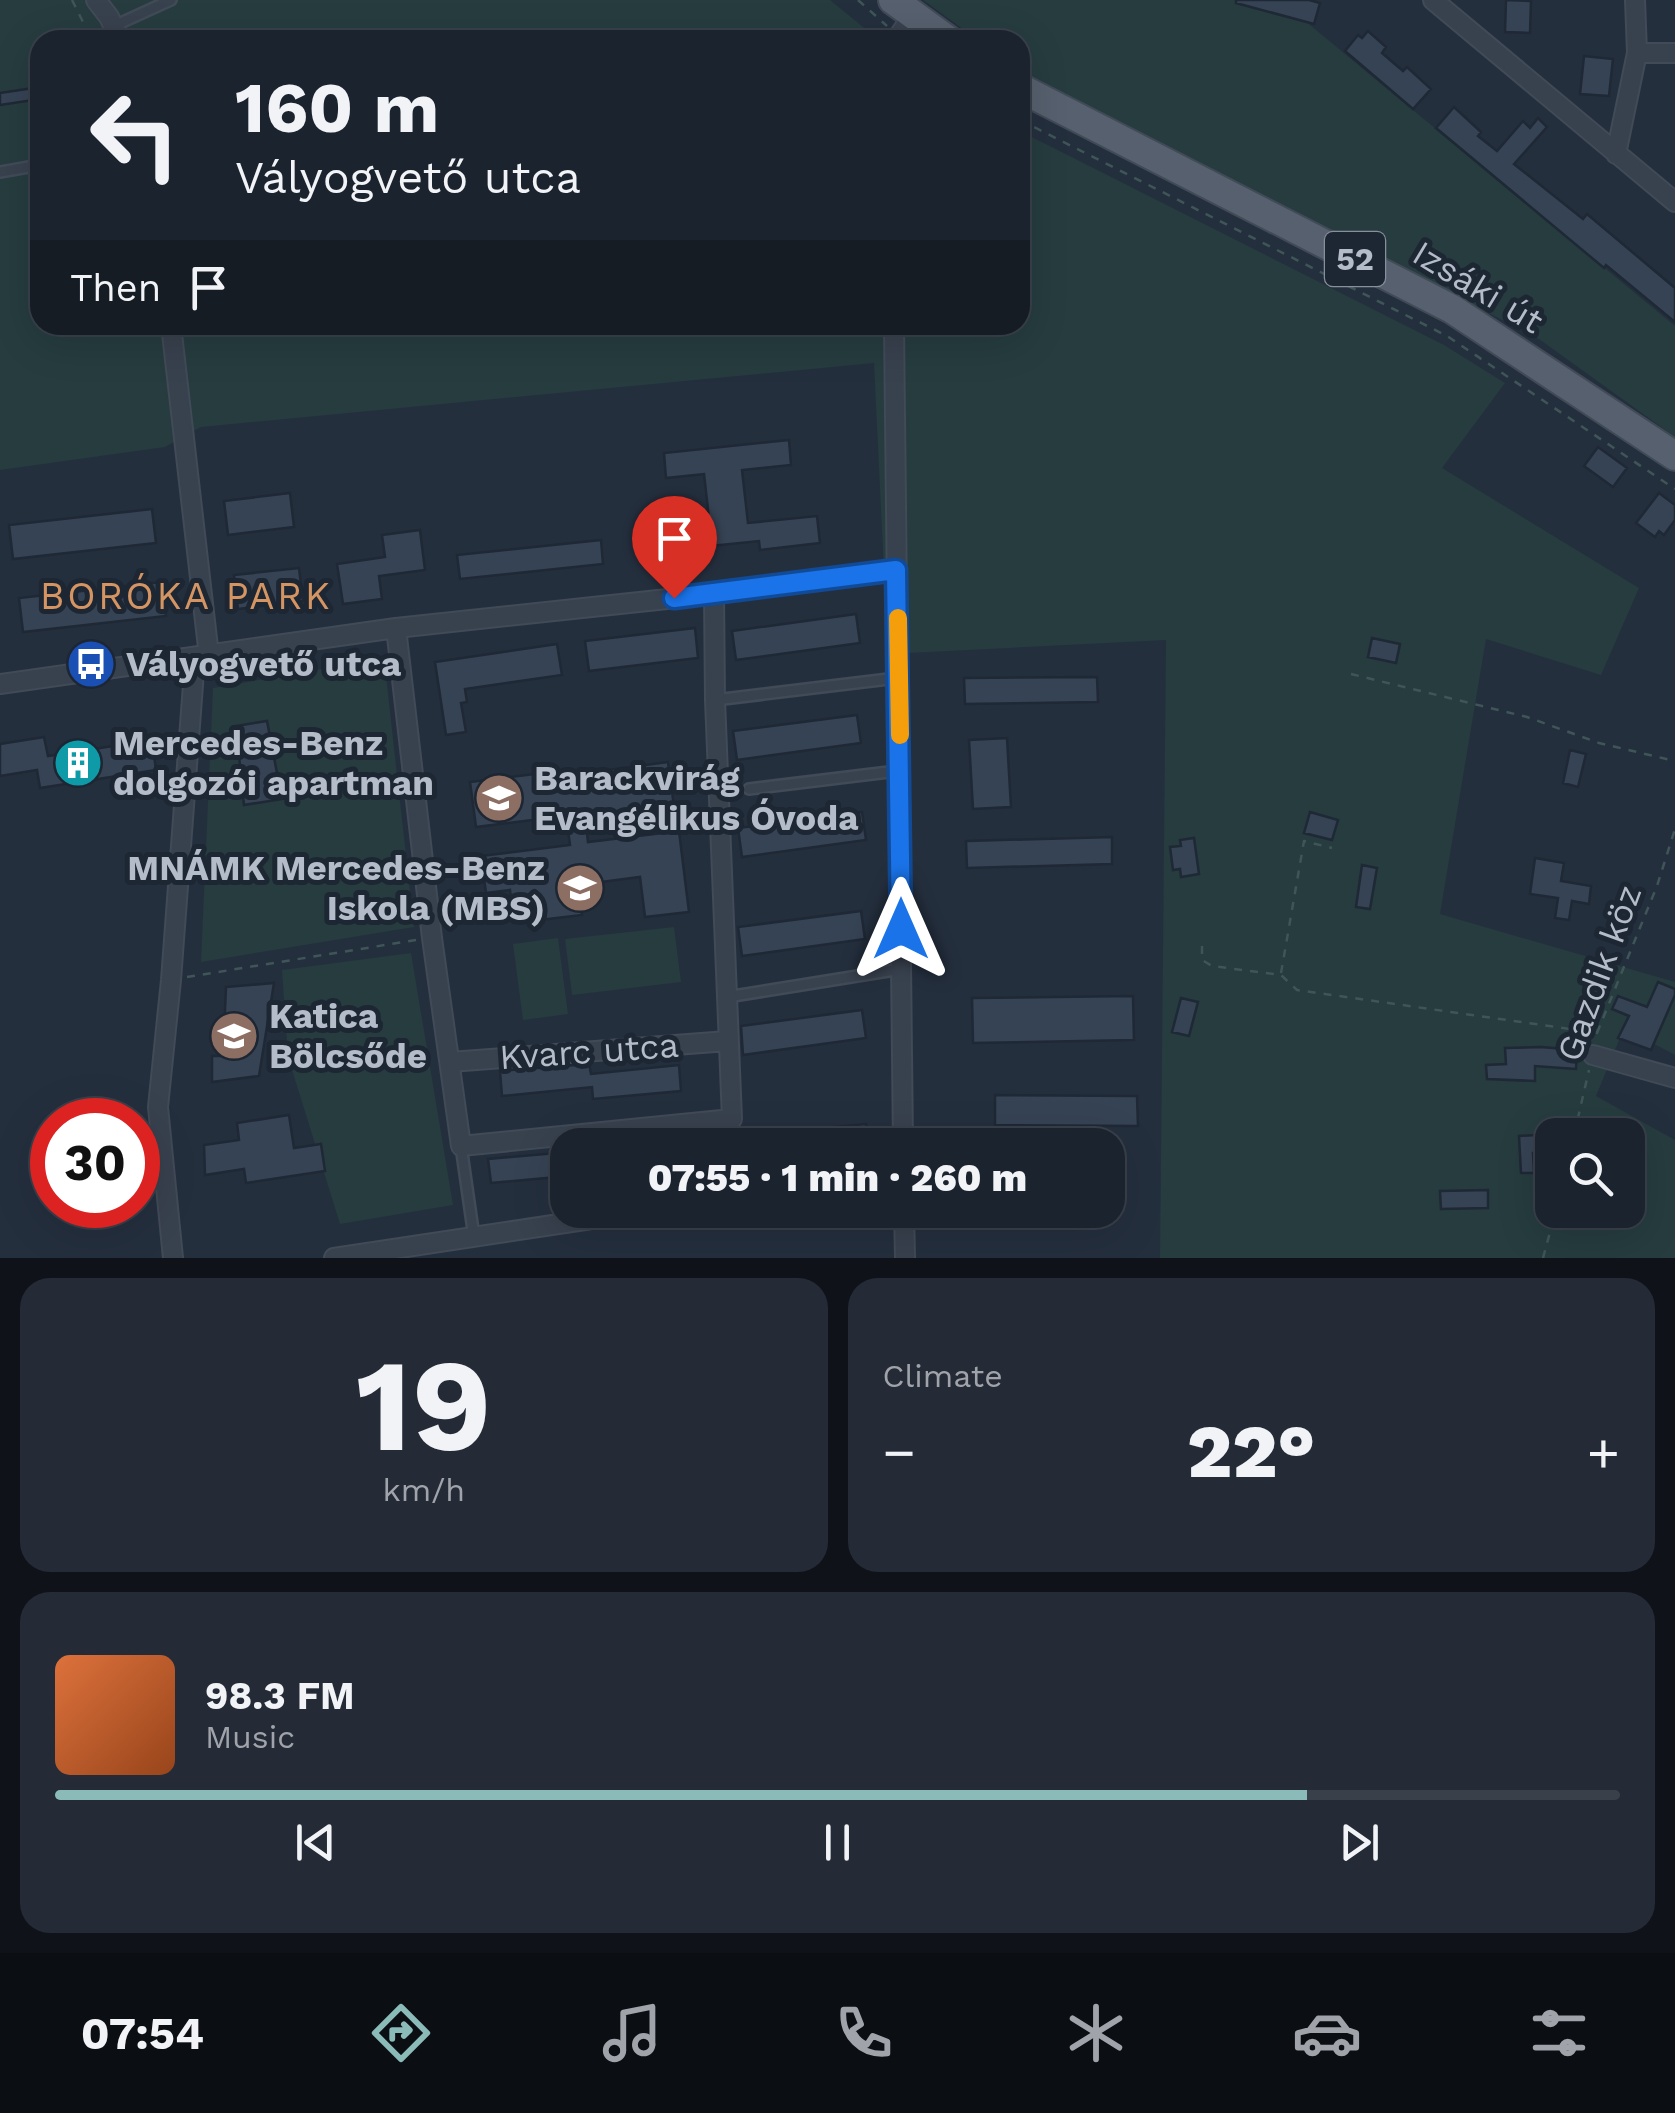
<!DOCTYPE html>
<html lang="en">
<head>
<meta charset="utf-8">
<style>
  body { margin:0; font-family:"Work Sans",sans-serif; background:#242b36; color:#f1f3f6; height:100vh; display:flex; flex-direction:column; font-size:38px; white-space:nowrap }
  * { box-sizing:border-box; margin:0 }
  p { font-size:32px; color:#a0a4aa }
  .icon { flex:none; width:55px; height:55px; fill:none; stroke:currentColor; stroke-width:2; stroke-linecap:round; stroke-linejoin:round }
  .map { position:relative; height:1258px; overflow:hidden }
  .panel { display:flex; flex-direction:column; gap:20px; padding:20px; background:#0f1319; flex:1 }
  .panel>* { flex:none }
  .banner { position:absolute; left:30px; top:30px; width:1000px; height:305px; border-radius:30px; box-shadow:0 10px 40px #0002,0 0 0 2px #39404a; background:#1b232e; color:#f1f3f6; overflow:hidden }
  .buttons { position:absolute; left:1535px; top:1118px; display:grid; gap:20px }
  .buttons a { display:grid; place-items:center; width:110px; height:110px; border-radius:20px; background:#1b232e; box-shadow:0 10px 40px #0002,0 0 0 2px #39404a; font-size:50px }
  .speed { position:absolute; left:30px; top:1098px; display:flex; gap:20px; font-size:50px; font-weight:700; text-align:center }
  .speed>* { display:grid; place-content:center; width:130px; height:130px; border-radius:50%; background:#1b232e; box-shadow:0 10px 40px #0002,0 0 0 2px #39404a; line-height:1 }
  .speed .limit { border:15px solid #d22; background:#fff; color:#111 }
  .pin { position:absolute; display:grid; place-items:center; width:85px; height:85px; color:#fff; margin:-102px -42px; border-radius:50% 50% 50% 0; rotate:-45deg; box-shadow:0 0 10px #0007 }
  .pin .icon { rotate:45deg }
  .me { position:absolute; width:110px; margin:-55px; rotate:0deg; stroke-linejoin:round; filter:drop-shadow(0 0 8px #0008) }
  .turn { display:flex; align-items:center; gap:35px; height:210px; padding:0 40px; font-size:45px }
  .turn .icon { width:130px; height:130px; stroke-width:2.5 }
  .turn b { display:block; font-size:70px; line-height:85px }
  .then { display:flex; align-items:center; height:95px; padding:0 40px; background:#0003; gap:20px; font-size:38px }
  .big { font-size:75px; font-weight:800; line-height:1.1 }
  .panel .card { flex:1; display:flex; flex-direction:column; justify-content:center; gap:15px; min-width:0; padding:0 35px; border-radius:30px; background:#242b36 }
  .panel .dial { align-items:center; gap:0 }
  .dial b { font-size:130px; line-height:1 }
  .song { display:flex; align-items:center; gap:30px }
  .cover { width:120px; height:120px; border-radius:15px; background:linear-gradient(135deg,hsl(20 70% 55%),hsl(20 70% 35%)) }
  .played { height:10px; border-radius:5px; background:linear-gradient(90deg,#8bbbb9 80%,#39404a 80%) }
  .keys { display:flex; justify-content:space-around; direction:ltr }
  .heat { display:flex; justify-content:space-between; align-items:center; font-size:55px; direction:ltr }
  .panel .tiles { flex:1; display:grid; gap:20px; grid-template-columns:1fr 1fr }
  .card:last-child { grid-column:span 2 }
  .trip { position:absolute; left:550px; top:1128px; width:575px; height:100px; border-radius:30px; background:#1b232e; box-shadow:0 10px 40px #0002,0 0 0 2px #39404a; font-weight:800; line-height:100px; text-align:center }
  .menu { display:flex; height:160px; justify-content:space-around; align-items:center; background:#0b0e12; color:#a0a4aa }
  .menu .icon { width:70px; height:70px }
  .menu .on { color:#8bbbb9 }
  .menu b { font-size:45px; color:#f1f3f6 }
  .map>svg:first-child { display:block }
  .green { fill:#263c3f; fill-rule:evenodd }
  .building { fill:#364354; stroke:#1f2835; stroke-width:2.5 }
  .lines { fill:none; stroke-linecap:round; stroke-linejoin:round }
  .lane-casing { stroke:#414a57; stroke-width:14 }
  .street-casing { stroke:#414a57; stroke-width:22 }
  .primary-casing { stroke:#414a57; stroke-width:32 }
  .path { stroke:#3f5557; stroke-width:2.5; stroke-dasharray:8 8; stroke-linecap:butt }
  .lane { stroke:#38414e; stroke-width:9 }
  .street { stroke:#38414e; stroke-width:18 }
  .primary { stroke:#56606e; stroke-width:28 }
  .route-casing { stroke:#114b97; stroke-width:25 }
  .route { stroke:#1a73e8; stroke-width:18 }
  .slow { stroke:#f59e0b; stroke-width:18 }
  .labels { text-anchor:middle; stroke-width:10; stroke-linejoin:round; paint-order:stroke }
  .shield { fill:#1d2633; stroke:#878f9c; stroke-width:2.5 }
  .shield-label { font-size:32px; font-weight:bold; fill:#b4bcc9 }
  .street-label { font-size:35px; fill:#b4bcc9; stroke:#1d2633 }
  .poi-label { font-size:35px; font-weight:bold; fill:#b4bcc9; stroke:#1d2633; text-anchor:start }
  .neighbourhood-label { font-size:38px; letter-spacing:2.5px; fill:#d59563; stroke:#1d2633 }
</style>
</head>
<body>
<div class="map">
<svg width="1675" height="1258" viewBox="0 0 1675 1258">
  <rect width="100%" height="100%" fill="#242f3e"/>
  <path class="green" d="M0,0H830L879,40H40V325H1020V131L1444,345L1505,383L1442,468L1639,588L1601,675L1486,639L1440,914L1675,982V1055L1624,1028L1596,1096L1675,1140V1258H1160L1166,640L888,654L874,363L201,427L165,447L0,470ZM1552,1135H1628V1210H1552Z
    M923,0H1256L1293,11L1675,326V437L1539,339L1034,80L1020,70V40H978Z
    M384,658L414,927L201,962L213,688Z
    M674,927L681,982L572,995L565,939Z
    M558,938L568,1014L523,1020L513,944Z
    M411,953L453,1205L340,1224L288,1057L282,970Z"/>
  <path class="building" d="M1236,0H1309L1320,3L1314,24L1236,3Z
    M1506,0L1531,1L1530,33L1505,32Z
    M1368,31L1386,47L1382,53L1403,71L1407,67L1431,89L1413,109L1345,51L1358,35L1362,38Z
    M1584,56L1613,59L1609,96L1580,94Z
    M40,87V99L0,105V93Z
    M1454,107L1481,132L1478,136L1497,151L1523,121L1530,128L1538,118L1547,127L1514,164L1583,219L1587,214L1675,288V322L1606,265L1604,268L1436,128Z
    M789,440L791,465L742,470L748,523L817,516L820,543L760,550L759,541L709,546L710,555L649,562L646,534L710,527L704,474L666,478L664,453Z
    M1598,447L1627,468L1613,487L1584,466Z
    M290,493L294,527L228,535L224,501Z
    M1659,493L1675,505V520L1664,535L1659,531L1655,537L1636,523Z
    M152,509L156,543L13,559L9,525Z
    M420,530L425,570L379,576L382,599L343,604L337,564L385,557L382,535Z
    M601,540L603,564L460,579L457,555Z
    M299,568L303,601L238,609L234,575Z
    M162,582L166,616L23,632L19,598Z
    M856,614L860,643L736,660L732,631Z
    M695,628L698,658L589,671L585,641Z
    M1372,638L1400,644L1396,663L1368,657Z
    M557,644L562,675L465,689L467,702L461,703L466,732L446,735L435,662Z
    M1097,677L1098,702L965,704L964,678Z
    M857,715L861,743L737,760L733,731Z
    M267,721L282,799L244,805L236,726Z
    M44,737L48,756L152,740L156,770L40,788L37,770L0,776V744Z
    M1007,738L1011,807L973,809L969,740Z
    M1570,750L1586,754L1578,787L1563,783Z
    M668,762L674,806L585,817L588,842L679,831L689,912L645,917L640,877L578,885L582,915L514,923L510,890L486,893L481,856L570,845L566,816L476,827L470,782L560,771L561,776Z
    M862,812L866,840L742,857L738,828Z
    M1310,812L1338,820L1332,840L1304,833Z
    M1112,837V864L967,868L966,841Z
    M1194,838L1199,874L1181,877L1180,869L1173,870L1170,847L1181,846L1180,840Z
    M1535,858L1564,863L1561,881L1591,886L1589,904L1572,901L1569,920L1555,918L1558,898L1530,894Z
    M1362,865L1377,868L1370,909L1356,907Z
    M861,911L865,939L742,956L738,927Z
    M1658,982L1675,989V995L1651,1050L1618,1038L1629,1016L1612,1009L1618,996L1647,1007Z
    M274,983L259,1076L212,1082V1056H223L226,987Z
    M1133,996L1134,1040L973,1043L972,998Z
    M1181,998L1198,1002L1189,1036L1172,1032Z
    M862,1010L866,1038L743,1055L741,1026Z
    M1541,1047L1577,1050L1576,1069L1535,1066V1081L1487,1079L1486,1065L1506,1064L1505,1048Z
    M589,1064L591,1074L679,1065L681,1091L593,1099L592,1087L502,1096L500,1071Z
    M995,1095L1137,1096L1138,1126L995,1125Z
    M289,1115L294,1148L321,1144L325,1171L246,1183L244,1169L205,1175L204,1145L239,1140L237,1123Z
    M866,1124L868,1145H737L736,1136Z
    M1552,1134V1152L1533,1153L1534,1173H1521L1519,1136Z
    M568,1152V1176L491,1183L488,1159Z
    M1488,1190V1208L1441,1209L1440,1191Z"/>
  <g class="lines">
    <g class="lane-casing">
      <path id="lane" d="M114,26L171,0
        M0,172L40,165
        M715,700L897,678
        M749,789L897,771
        M727,997L901,969
        M461,1146L474,1237"/>
    </g>
    <g class="street-casing">
      <path id="street" d="M96,0L109,17L120,40
        M1433,0L1675,202
        M896,40L912,16
        M1637,53H1675
        M1616,154L1637,53L1635,0
        M171,325L209,656
        M894,325L903,1145
        M396,628L432,938L461,1146L732,1119L715,700L714,594
        M0,684L396,628L714,594L896,570
        M1593,1055L1675,1078
        M450,1062L728,1041
        M904,1210L905,1258
        M173,1258L158,1107L171,980L195,658
        M334,1258L652,1210"/>
    </g>
    <g class="primary-casing">
      <path id="primary" d="M893,0L948,40
        M1020,88L1452,309L1675,456"/>
    </g>
    <path class="path" d="M72,0L92,40
      M858,0L887,26
      M1020,120L1447,336L1675,489
      M1351,674L1527,717L1599,743L1675,761
      M1202,946V960L1212,966L1281,975L1297,990L1598,1033
      M1281,973L1304,841L1332,848
      M187,977L416,940
      M1597,1033L1657,886L1675,829
      M1574,1135L1589,1070
      M1543,1258L1556,1210"/>
    <use href="#lane" class="lane"/>
    <use href="#street" class="street"/>
    <use href="#primary" class="primary"/>
  </g>
  <g class="lines">
    <g class="route-casing">
      <path id="route" d="M674,598L896,570L901,929"/>
    </g>
    <use href="#route" class="route"/>
    <path class="slow" d="M898,618L900,735"/>
  </g>
  <defs>
    <g id="bus-disc" transform="scale(2.5)"><circle r="9.5" fill="#1a4fb4" stroke="#1d2633"/><path d="M-5-6H5V4H4V6H2V4H-2V6H-4V4H-5ZM-3.5-4V0h7V-4ZM-3.5 1.2v1.5H-2V1.2ZM2 1.2v1.5H3.5V1.2Z" fill="#fff"/></g>
    <g id="building-disc" transform="scale(2.5)"><circle r="9.5" fill="#0f9aa8" stroke="#1d2633"/><path d="M-4-6H4V6H1V3H-1V6H-4ZM-2.5-4.3h1.7v1.8h-1.7ZM.8-4.3h1.7v1.8H.8ZM-2.5-1h1.7V.8h-1.7ZM.8-1h1.7V.8H.8Z" fill="#fff"/></g>
    <g id="school-disc" transform="scale(2.5)"><circle r="9.5" fill="#8d6e63" stroke="#1d2633"/><path d="M0-5L7-2L0 1L-7-2ZM-4 1L0 2.5L4 1V4Q0 6-4 4Z" fill="#fff"/></g>
  </defs>
  <g fill-rule="evenodd">
    <use href="#bus-disc" x="91" y="664"/>
    <use href="#building-disc" x="78" y="763"/>
    <use href="#school-disc" x="499" y="798"/>
    <use href="#school-disc" x="580" y="888"/>
    <use href="#school-disc" x="234" y="1036"/>
  </g>
  <g class="labels">
    <rect class="shield" x="1325" y="232" width="60" height="54" rx="8"/>
    <g class="shield-label">
      <text x="1355" y="270">52</text>
    </g>
    <g class="street-label">
      <text transform="translate(1478 287) rotate(31)" y="12">Izsáki út</text>
      <text transform="translate(1599 973) rotate(-70)" y="12">Gazdik köz</text>
      <text transform="translate(589 1051) rotate(-4)" y="12">Kvarc utca</text>
    </g>
    <g class="poi-label">
      <text x="126" y="676">Vályogvető utca</text>
      <text x="113" y="755">Mercedes-Benz<tspan x="113" dy="40">dolgozói apartman</tspan></text>
      <text x="534" y="790">Barackvirág<tspan x="534" dy="40">Evangélikus Óvoda</tspan></text>
      <text x="545" y="880" text-anchor="end">MNÁMK Mercedes-Benz<tspan x="545" dy="40">Iskola (MBS)</tspan></text>
      <text x="269" y="1028">Katica<tspan x="269" dy="40">Bölcsőde</tspan></text>
    </g>
    <g class="neighbourhood-label">
      <text x="186" y="609">BORÓKA PARK</text>
    </g>
  </g>
</svg>
<div class="buttons">
<a><svg class="icon" aria-label="search" viewBox="0 0 24 24"><circle cx="10" cy="10" r="6"/><path d="M15 15l6 6"/></svg></a>
</div>
<div class="speed"><div class="limit">30</div></div>
<div class="pin" style="left:674px;top:598px;background:#d93025"><svg class="icon" aria-label="arrive" viewBox="0 0 24 24"><path d="M6 21V4h12l-3 4 3 4H6"/></svg></div>
<svg class="me" style="left:901px;top:929px" viewBox="-20 -20 40 40"><path d="M0-17L14 15 0 8-14 15z" fill="#1a73e8" stroke="#fff" stroke-width="4"/></svg>
<div class="trip">07:55 · 1 min · 260 m</div>
<div class="banner">
<div class="turn"><svg class="icon" aria-label="left" viewBox="0 0 24 24"><path d="M17 20v-9H6M10 6l-5 5 5 5"/></svg><div><b>160 m</b>Vályogvető utca</div></div>
<div class="then">Then<svg class="icon" aria-label="arrive" viewBox="0 0 24 24"><path d="M6 21V4h12l-3 4 3 4H6"/></svg></div>
</div>
</div>
<section class="panel">
<div class="tiles">
<div class="card dial"><b>19</b><p>km/h</p></div>
<div class="card"><p>Climate</p>
<div class="heat"><a>−</a><b class="big">22°</b><a>+</a></div>
</div>
<div class="card">
<div class="song"><i class="cover"></i><div><b>98.3 FM</b><p>Music</p></div></div>
<div class="played"></div>
<div class="keys"><svg class="icon" aria-label="previous" viewBox="0 0 24 24"><path d="M18 5L8 12l10 7zM5 5v14"/></svg><svg class="icon" aria-label="pause" viewBox="0 0 24 24"><path d="M8 5v14M16 5v14"/></svg><svg class="icon" aria-label="next" viewBox="0 0 24 24"><path d="M6 5l10 7-10 7zM19 5v14"/></svg></div>
</div>
</div>
</section>
<nav class="menu">
<b>07:54</b>
<svg class="icon on" aria-label="directions" viewBox="0 0 24 24"><path d="M12 3l9 9-9 9-9-9zM9 14v-3h6M13 9l2 2-2 2"/></svg>
<svg class="icon" aria-label="music" viewBox="0 0 24 24"><path d="M9 18V5l10-2v13"/><circle cx="6" cy="18" r="3"/><circle cx="16" cy="16" r="3"/></svg>
<svg class="icon" aria-label="phone" viewBox="0 0 24 24"><path d="M5 4h4l2 5-3 2q2 4 5 5l2-3 5 2v4C11 20 4 13 5 4z"/></svg>
<svg class="icon" aria-label="climate" viewBox="0 0 24 24"><path d="M12 3v18M4 7l16 10M4 17L20 7"/></svg>
<svg class="icon" aria-label="car" viewBox="0 0 24 24"><path d="M5 17H2v-5l4-1 3-4h7l3 4 3 1v5h-3M9 17h6M6 11h13"/><circle cx="7" cy="17" r="2"/><circle cx="17" cy="17" r="2"/></svg>
<svg class="icon" aria-label="filters" viewBox="0 0 24 24"><path d="M4 7h16M4 17h16"/><circle cx="9" cy="7" r="2"/><circle cx="15" cy="17" r="2"/></svg>
</nav>
</body>
</html>
